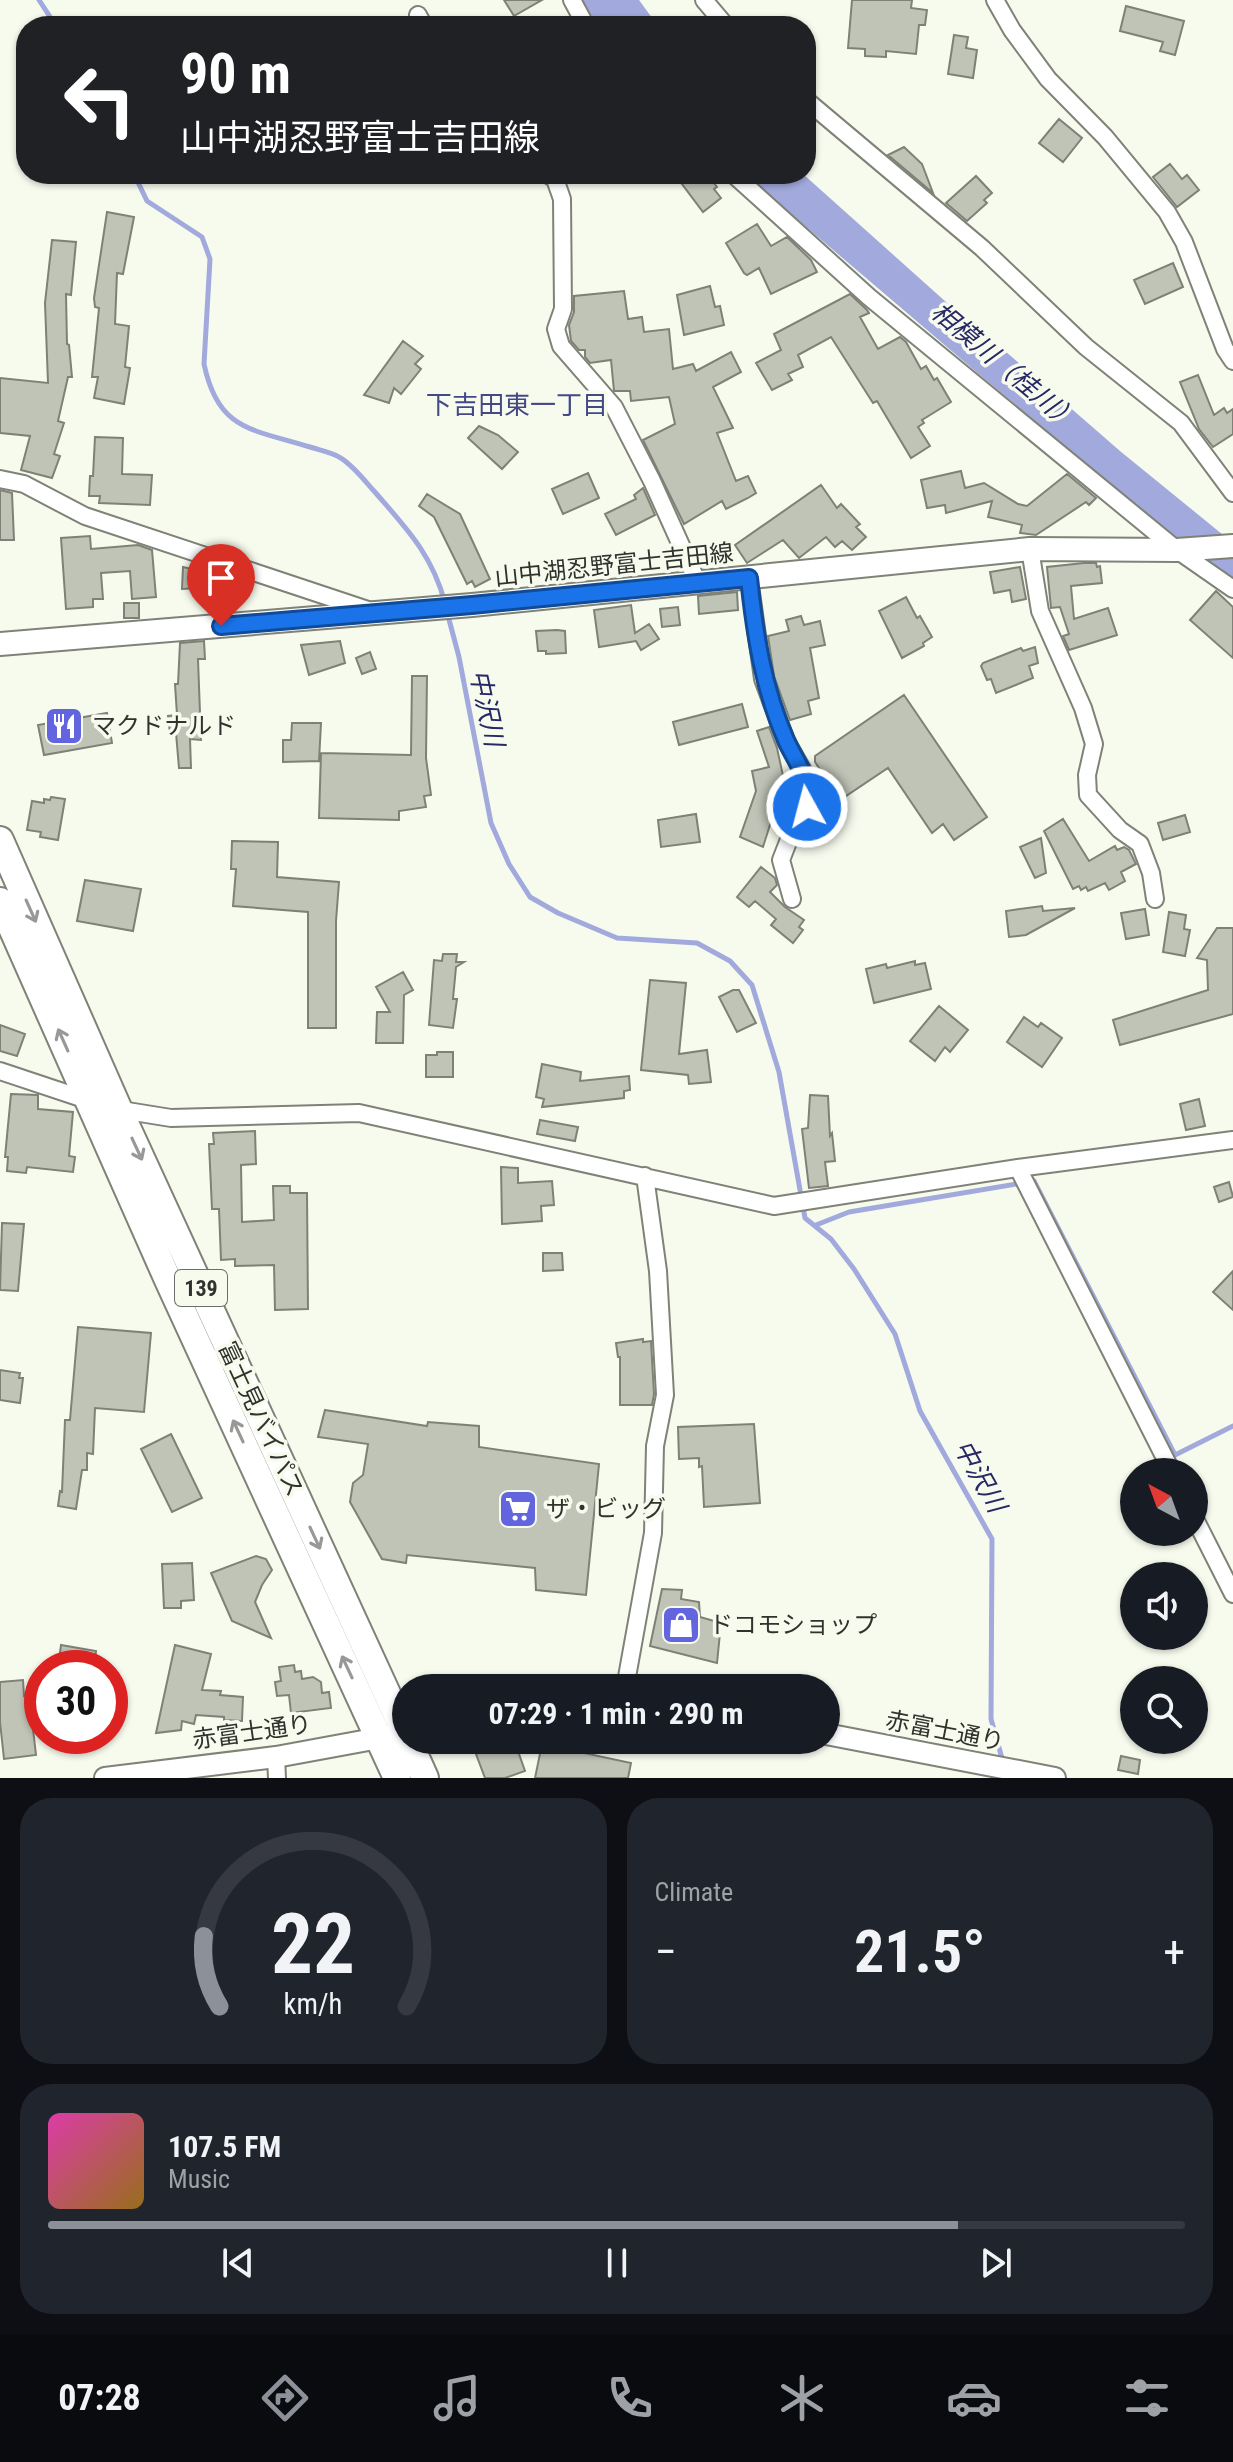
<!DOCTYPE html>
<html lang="en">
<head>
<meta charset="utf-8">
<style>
  body { margin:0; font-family:"Roboto Condensed","Noto Sans JP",sans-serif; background:#20242c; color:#f1f3f6; height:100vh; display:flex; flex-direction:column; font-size:30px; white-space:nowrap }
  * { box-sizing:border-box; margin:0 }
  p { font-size:26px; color:#9ea1a6 }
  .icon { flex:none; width:44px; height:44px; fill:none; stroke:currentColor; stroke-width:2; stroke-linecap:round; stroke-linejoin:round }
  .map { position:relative; height:1778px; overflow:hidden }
  .details { display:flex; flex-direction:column; gap:20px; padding:20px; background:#0d0f14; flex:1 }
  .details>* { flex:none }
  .top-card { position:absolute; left:16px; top:16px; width:800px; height:168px; border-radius:32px; box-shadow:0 2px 6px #0004; background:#202124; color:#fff; overflow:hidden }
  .needle { width:52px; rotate:319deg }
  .buttons { position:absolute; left:1120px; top:1458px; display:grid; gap:16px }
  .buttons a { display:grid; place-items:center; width:88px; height:88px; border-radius:50%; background:#171b24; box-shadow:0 2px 6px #0004; font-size:40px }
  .speed { position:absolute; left:24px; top:1650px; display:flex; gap:16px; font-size:40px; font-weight:700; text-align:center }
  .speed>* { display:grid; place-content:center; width:104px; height:104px; border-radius:50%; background:#171b24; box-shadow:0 2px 6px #0004; line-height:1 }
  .speed .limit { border:12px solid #d22; background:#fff; color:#111 }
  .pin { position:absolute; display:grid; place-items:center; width:68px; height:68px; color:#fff; margin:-82px -34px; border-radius:50% 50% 50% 0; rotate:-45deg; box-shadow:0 0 8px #0007 }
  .pin .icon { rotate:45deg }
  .me { position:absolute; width:88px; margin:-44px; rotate:353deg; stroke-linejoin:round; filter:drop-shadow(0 0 6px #0008) }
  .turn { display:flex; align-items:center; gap:28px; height:168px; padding:0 32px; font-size:36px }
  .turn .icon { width:104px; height:104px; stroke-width:2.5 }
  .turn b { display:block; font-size:56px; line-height:68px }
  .big { font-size:60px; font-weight:700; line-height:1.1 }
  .details .widget { flex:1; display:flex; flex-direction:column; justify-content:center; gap:12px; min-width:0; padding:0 28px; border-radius:32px; background:#20242c }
  .details .dial { align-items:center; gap:0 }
  .dial svg { height:208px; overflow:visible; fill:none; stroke:#363941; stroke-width:7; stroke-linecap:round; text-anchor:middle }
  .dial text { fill:#f1f3f6; stroke:none }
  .song { display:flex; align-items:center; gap:24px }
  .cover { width:96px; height:96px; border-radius:12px; background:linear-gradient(135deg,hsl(320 70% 55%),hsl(40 70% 35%)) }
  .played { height:8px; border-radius:4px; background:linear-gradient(90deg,#8c9099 80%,#363941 80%) }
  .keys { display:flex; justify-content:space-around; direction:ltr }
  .heat { display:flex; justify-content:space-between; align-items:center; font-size:44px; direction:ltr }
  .details .tiles { flex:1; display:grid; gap:20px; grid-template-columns:1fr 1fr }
  .widget:last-child { grid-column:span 2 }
  .trip { position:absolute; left:392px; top:1674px; width:448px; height:80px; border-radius:40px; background:#171b24; box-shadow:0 2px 6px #0004; font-weight:700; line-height:80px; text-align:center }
  .tabs { display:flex; height:128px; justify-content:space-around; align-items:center; background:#090b0e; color:#9ea1a6 }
  .tabs .icon { width:56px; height:56px }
  .tabs .current { color:#8c9099 }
  .tabs b { font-size:36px; color:#f1f3f6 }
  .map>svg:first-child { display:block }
  .water { fill:#a2a9dc }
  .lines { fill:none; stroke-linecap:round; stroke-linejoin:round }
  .stream { stroke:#a2a9dc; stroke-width:5 }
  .building { fill:#c0c4b7; stroke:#7e8176; stroke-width:2 }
  .minor-casing { stroke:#7f8276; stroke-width:20 }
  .tertiary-casing { stroke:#7f8276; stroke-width:24 }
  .secondary-casing { stroke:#7f8276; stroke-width:26 }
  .trunk-casing { stroke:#7f8276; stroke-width:30 }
  .minor { stroke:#fff; stroke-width:16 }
  .tertiary { stroke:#fff; stroke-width:20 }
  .secondary { stroke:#fff; stroke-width:22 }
  .trunk { stroke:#fff; stroke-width:26 }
  .oneway { stroke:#989896 }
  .route-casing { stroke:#114b97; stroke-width:20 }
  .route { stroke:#1a73e8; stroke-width:14 }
  .labels { text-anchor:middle; stroke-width:7; stroke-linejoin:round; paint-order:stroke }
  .shield { fill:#f7fbee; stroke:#6c6e67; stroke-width:2 }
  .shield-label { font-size:22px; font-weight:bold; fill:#30322d }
  .street-label { font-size:24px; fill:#30322d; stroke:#f7fbee }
  .poi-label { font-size:24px; fill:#30322d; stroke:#f7fbee; text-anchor:start }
  .water-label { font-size:26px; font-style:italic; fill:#272864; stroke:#f7fbee }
  .neighbourhood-label { font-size:26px; fill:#444986; stroke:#f7fbee }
</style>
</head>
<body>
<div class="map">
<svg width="1233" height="1778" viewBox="0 0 1233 1778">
  <rect width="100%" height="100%" fill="#f7fbee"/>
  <path class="water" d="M581,0H639L658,26H599Z
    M744,174H803L946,302L994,349L1005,351L1120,451L1233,543V581L1170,533L981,376Z"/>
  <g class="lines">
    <path class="stream" d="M39,0L56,26
      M134,174L147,201L202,237L210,259L204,364C218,431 252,429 310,447C319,450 331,452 339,457C352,464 364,480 374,491C406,528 432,554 445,603
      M447,612L459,657L491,823L509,864L530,897L558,913L617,938L697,943L730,961L752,985L779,1072L805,1218L831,1239L854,1269L895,1334L920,1411L992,1539L991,1719L1003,1762
      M816,1225L849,1212L1034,1181L1175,1455L1233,1426"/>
  </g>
  <path class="building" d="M504,0H542L514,16Z
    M852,0H912L911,8L927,10L925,25H919L916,54L886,51V57L865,56V49L848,48Z
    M1126,6L1184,21L1175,55L1160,51L1163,42L1120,31Z
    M954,35L968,37L966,48L977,50L973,78L948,74Z
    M1059,119L1082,138L1063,162L1039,143Z
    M904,147L922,164L933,193L888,155Z
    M1170,164L1182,179L1187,175L1199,190L1177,207L1153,177Z
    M682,174H707L717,187L714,189L721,198L703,212L682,184L686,180Z
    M976,176L992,193L984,200L987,203L967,221L946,203Z
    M107,212L134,217L123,274L117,273L115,324L129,326L125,367L130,368L124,404L94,398L98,377H92L99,308L95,307L94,298Z
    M757,224L771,246L787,237L811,260L817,272L771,294L759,268L747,275L744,273L726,243Z
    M52,240L76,242L71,295L66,294L67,344L69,345L72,377H68L58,421L64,423L54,454L60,456L52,478L21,470L30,436L0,433V378L48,383L45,303Z
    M1173,263L1183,287L1145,304L1134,280Z
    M710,286L715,307L720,306L724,325L684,335L677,295Z
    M624,291L628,319L642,317L644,332L669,329L673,369L693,364L696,371L731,352L741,372L713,387L733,428L717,433L736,481L748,476L756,493L748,498L726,509L722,501L684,524L643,440L675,424L669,397L631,401L630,391H614L611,360L590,363L585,357V350H579L571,341L569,325L574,312V296Z
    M850,294L867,310L869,313L860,317L878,349L900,337L906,342L921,369L926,366L934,380L937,378L951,402L922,420L924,423L918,427L930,446L911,458L877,401L873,403L831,337L798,355L803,367L788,374L792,380L772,390L756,363L781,350L774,334Z
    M403,341L423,356L415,364L421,369L401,394L394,388L389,403L364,395Z
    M1198,375L1214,415L1224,408L1227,413L1233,409V434L1213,447L1199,429L1180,382Z
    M479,426L498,435L518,452L502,469L468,438Z
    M95,437L123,438L122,474L152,475L150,505L99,503L100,496H89L90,476H93Z
    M961,471L965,488L984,483L1018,504L1027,506L1067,474L1096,498L1089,505L1086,502L1036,535L1020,533L1022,525L988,517L992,501L946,513L945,505L927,508L921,480Z
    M588,473L599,498L563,514L552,489Z
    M821,485L837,508L841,504L860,524L856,527L866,537L852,550L842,541L835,547L826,537L799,558L783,540L747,563L735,545Z
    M643,488L655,515L616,535L605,514L636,499L634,495Z
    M0,490L12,493L14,540H0Z
    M427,494L460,514L490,579L475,587L472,581L467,584L434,517L419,506Z
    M90,536L91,549L138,545L152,550L156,597L132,599L130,571L101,573L103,599H93V607L66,609L61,538Z
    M1084,563H1096L1097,567L1100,566L1102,583L1071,586L1074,619L1108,608L1117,635L1069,650L1063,636L1069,634L1060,607L1051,608L1047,567Z
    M183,567L230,578L231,601L199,602L198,588L182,589Z
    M1020,567L1026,599L1012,602L1010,590L994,593L990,572Z
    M1216,591L1233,607V658L1190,620Z
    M737,592L738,610L699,614L698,596Z
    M906,597L917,618L920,616L932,637L923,643L924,646L902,658L879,611Z
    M124,603H139V618H124Z
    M631,605L635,633L649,624L659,639L641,650L636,641L599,647L594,610Z
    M678,607L680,625L662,627L660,609Z
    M801,616L804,625L820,621L825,645L810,648L819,698L808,701L811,714L790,720L774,676L768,636L789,631L786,620Z
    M557,630L565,631L566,653L546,654V651H538L536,631Z
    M204,641L205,659H198L201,740L190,739L191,768H179L176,733H170L168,716L177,715L175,684H178L180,643Z
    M340,641L345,663L309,675L301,645Z
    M1035,647L1038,663L1029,666L1033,678L996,693L991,679L987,680L981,666L983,663L1021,648L1023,651Z
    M370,652L376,669L362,674L356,658Z
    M412,676H427L426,758L431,795L424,796L426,807L399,811V820L319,818L321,753L411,755Z
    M904,695L987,817L954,840L943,824L932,833L888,768L840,800L815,762V756Z
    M742,704L748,727L679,745L673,722Z
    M107,713L112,743L44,755L38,725Z
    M292,723H321L319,761L283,762V740H291Z
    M769,727L777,748L785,785L795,782L799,793L797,803L775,809L763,847L740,837L756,791L752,771L769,767L757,731Z
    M51,797L65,799L58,840L40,837L41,832L27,830L32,801L44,803V799L50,800Z
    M696,814L700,842L661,847L658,820Z
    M1185,815L1190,832L1163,840L1158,823Z
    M1063,819L1089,861L1115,846L1117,850L1124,847L1129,850L1136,864L1121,872L1125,881L1109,890L1105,883L1088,891L1086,887L1081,890L1079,886L1073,889L1044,831Z
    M1041,838L1046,873L1035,878L1020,847Z
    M232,841L278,842L277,877L339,882L336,921V1028H308V912L233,906L236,869H231Z
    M761,867L775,878L777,885L770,892L785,907L804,920L799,927L803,930L793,943L771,925L776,919L755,901L749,907L737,897Z
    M85,880L141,889L133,931L77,921Z
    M1042,906L1043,911L1075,908L1026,935L1009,937L1006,911Z
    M1145,909L1149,935L1126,939L1121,913Z
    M1169,912L1186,915L1184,929L1190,930L1185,956L1163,952Z
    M1217,928H1233V1014L1120,1045L1113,1020L1208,990L1207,960L1197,958Z
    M443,954H457L456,962H464L456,967L453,999H457L453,1028L429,1025L434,960L442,961Z
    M915,961V965L925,963L931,989L874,1003L866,969L886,964L887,968Z
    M403,972L413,990L404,995L403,1043H376L377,1012H390L376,987Z
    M650,980L686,983L679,1054L707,1050L711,1082L689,1084L688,1075L641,1070Z
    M733,990H739L756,1023L737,1032L719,997Z
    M939,1006L968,1030L950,1052L945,1047L935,1061L910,1041Z
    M1024,1017L1038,1027L1041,1023L1062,1038L1042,1067L1007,1042Z
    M0,1025L25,1034L17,1056L0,1051Z
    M437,1052H453V1077H426V1055H437Z
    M542,1064L581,1072L580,1081L629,1076L630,1090L624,1091V1098L542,1107L544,1099L536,1097Z
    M11,1094L38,1095V1109L73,1112L69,1156L75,1157L73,1172L27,1167L26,1173L7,1171L8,1157H5Z
    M810,1095L828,1096L830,1136L832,1133L835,1161L825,1162L828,1186L809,1188L802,1129L808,1128Z
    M1199,1099L1205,1126L1186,1130L1180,1104Z
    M540,1120L578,1127L575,1141L537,1134Z
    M255,1131L256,1164L241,1165L242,1222L274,1220L273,1186H290V1193H307L308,1309L275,1310L274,1265L235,1266V1259L221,1260L219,1209H212L209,1144H214L213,1133Z
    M501,1167L518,1168V1183L552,1181L554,1205L541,1206L542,1221L502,1224Z
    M1229,1182L1233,1197L1219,1202L1214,1187Z
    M2,1223L24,1224L18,1291L0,1290Z
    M543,1253H562L563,1270L543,1271Z
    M1233,1271V1310L1213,1292Z
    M78,1327L151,1333L144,1412L95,1408L93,1454L87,1453V1470H82L76,1509L58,1506L60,1491L62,1492L65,1420H70Z
    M643,1339V1342L651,1341L654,1394L652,1405H620V1357H618L616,1343Z
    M0,1370L20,1373L19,1378H23L20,1403L0,1400Z
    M325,1410L427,1426L428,1422L479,1426V1447L599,1464L586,1595L536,1590L535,1568L407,1555L406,1563L382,1559L350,1502L353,1483L363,1475L368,1444L318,1437Z
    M754,1424L760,1503L704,1507L702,1466L699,1467V1458L679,1459L678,1427Z
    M171,1434L202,1498L172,1512L141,1449Z
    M256,1556L266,1559L272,1570L262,1585L255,1602L271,1638L232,1621L211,1573Z
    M192,1563L194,1600L181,1601V1608H164L162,1564Z
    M662,1589L682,1590L681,1599L699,1602L700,1617L721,1623L717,1663L650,1646Z
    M61,1645L96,1651L94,1668H58Z
    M175,1645L211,1654L202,1690L221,1691L220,1695L243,1697L242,1721L224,1720V1717L196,1715L194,1724L182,1721L181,1730L156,1733Z
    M294,1665L295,1672L301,1671L302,1679L313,1677L321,1682L322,1693L329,1692L331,1708L291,1713L289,1695L277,1696L275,1682L281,1681L279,1667Z
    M23,1680L24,1696L29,1695L36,1755L4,1759L0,1722V1682Z
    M480,1740H514L525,1771L505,1778H485L476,1754L484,1751Z
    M542,1744L631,1763L628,1778H535Z
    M1121,1756L1140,1760L1138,1774L1118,1770Z"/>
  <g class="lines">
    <g class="minor-casing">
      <path id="minor" d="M572,0L586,26
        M704,0L726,26
        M995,0L1012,30L1048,79L1105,137L1167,212L1184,242L1225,349L1233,361
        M418,15L424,26
        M806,100L982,248L1086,347L1181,423L1233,493
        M547,174L555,179L562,199L563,309L556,329L561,346L614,407L652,481L698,583
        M733,174L869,297L1177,550L1233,589
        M0,479L24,484L85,516L371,611
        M1030,549L1040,611L1083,708L1094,744L1087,775L1088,795L1120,830L1140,844L1151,873L1155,899
        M749,578L763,679L786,741L802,769L811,792L807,807L795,824L781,860L792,899
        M0,1071L90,1101
        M115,1109L171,1118L359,1113L774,1206L1018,1168L1233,1140
        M1018,1168L1172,1472
        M1194,1517L1233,1594
        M625,1688L653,1533L655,1446L665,1395L658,1271L645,1176
        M276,1757L277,1778"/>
    </g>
    <g class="tertiary-casing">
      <path id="tertiary" d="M826,1734L1055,1778
        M105,1778L276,1757L390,1736"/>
    </g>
    <g class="secondary-casing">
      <path id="secondary" d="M0,644L472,605L1030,549L1177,550L1233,546"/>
    </g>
    <g class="trunk-casing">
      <path id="trunk" d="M0,840L119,1110L406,1735
        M0,901L168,1280L397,1778
        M408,1740L425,1778"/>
    </g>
    <use href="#minor" class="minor"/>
    <use href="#tertiary" class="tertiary"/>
    <use href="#secondary" class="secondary"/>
    <use href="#trunk" class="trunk"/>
  </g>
  <defs><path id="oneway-shaft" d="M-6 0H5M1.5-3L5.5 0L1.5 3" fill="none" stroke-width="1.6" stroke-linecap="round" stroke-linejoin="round" transform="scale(2)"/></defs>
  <g class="oneway">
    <use href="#oneway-shaft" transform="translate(31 911) rotate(66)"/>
    <use href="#oneway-shaft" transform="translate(63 1040) rotate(-114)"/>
    <use href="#oneway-shaft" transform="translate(137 1149) rotate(65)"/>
    <use href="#oneway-shaft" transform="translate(238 1431) rotate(-115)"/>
    <use href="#oneway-shaft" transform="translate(315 1538) rotate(65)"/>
    <use href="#oneway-shaft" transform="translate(347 1667) rotate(-115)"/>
  </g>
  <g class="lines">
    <g class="route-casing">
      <path id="route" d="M221,626L472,605L749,578C755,634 763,688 786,740C796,763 813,781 807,807"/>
    </g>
    <use href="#route" class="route"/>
  </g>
  <defs>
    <g id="restaurant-square" transform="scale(2)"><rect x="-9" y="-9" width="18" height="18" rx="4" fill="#6265de" stroke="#f7fbee"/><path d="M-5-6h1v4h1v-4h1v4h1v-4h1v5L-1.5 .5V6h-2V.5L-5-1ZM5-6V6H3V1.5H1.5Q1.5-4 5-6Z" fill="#fff"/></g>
    <g id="supermarket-square" transform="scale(2)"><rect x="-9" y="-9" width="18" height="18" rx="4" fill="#6265de" stroke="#f7fbee"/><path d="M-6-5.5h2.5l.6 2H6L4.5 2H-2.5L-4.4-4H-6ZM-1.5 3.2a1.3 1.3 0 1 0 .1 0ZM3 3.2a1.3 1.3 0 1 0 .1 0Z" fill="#fff"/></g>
    <g id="shop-square" transform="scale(2)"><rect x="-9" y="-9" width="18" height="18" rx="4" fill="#6265de" stroke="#f7fbee"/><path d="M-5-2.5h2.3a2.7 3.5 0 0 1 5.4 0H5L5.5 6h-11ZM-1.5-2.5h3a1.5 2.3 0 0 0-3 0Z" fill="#fff"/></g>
  </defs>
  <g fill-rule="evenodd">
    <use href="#restaurant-square" x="64" y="726"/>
    <use href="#supermarket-square" x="518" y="1509"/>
    <use href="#shop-square" x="681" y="1625"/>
  </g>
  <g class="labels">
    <rect class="shield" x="175" y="1270" width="52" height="36" rx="6"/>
    <g class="shield-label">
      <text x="201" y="1296">139</text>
    </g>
    <g class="street-label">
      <text transform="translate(614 565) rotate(-6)" y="8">山中湖忍野富士吉田線</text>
      <text transform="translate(261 1419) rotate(65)" y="8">富士見バイパス</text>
      <text transform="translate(945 1731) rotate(11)" y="8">赤富士通り</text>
      <text transform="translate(252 1732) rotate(-8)" y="8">赤富士通り</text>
    </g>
    <g class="poi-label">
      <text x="92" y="734">マクドナルド</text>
      <text x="546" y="1517">ザ・ビッグ</text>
      <text x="709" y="1633">ドコモショップ</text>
    </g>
    <g class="water-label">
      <text transform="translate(1005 366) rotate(40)" y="9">相模川（桂川）</text>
      <text transform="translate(487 708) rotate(78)" y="9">中沢川</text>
      <text transform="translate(980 1476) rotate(61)" y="9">中沢川</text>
    </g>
    <g class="neighbourhood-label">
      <text x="517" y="414">下吉田東一丁目</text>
    </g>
  </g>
</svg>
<div class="buttons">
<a><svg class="needle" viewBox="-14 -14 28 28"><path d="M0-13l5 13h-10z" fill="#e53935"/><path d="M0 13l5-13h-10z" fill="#9ea1a6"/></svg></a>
<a><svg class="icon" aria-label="sound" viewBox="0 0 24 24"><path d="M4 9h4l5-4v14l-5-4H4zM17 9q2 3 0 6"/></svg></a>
<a><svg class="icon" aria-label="search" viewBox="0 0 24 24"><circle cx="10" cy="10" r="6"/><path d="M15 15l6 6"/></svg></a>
</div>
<div class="speed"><div class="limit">30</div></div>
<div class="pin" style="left:221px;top:626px;background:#d93025"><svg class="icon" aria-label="arrive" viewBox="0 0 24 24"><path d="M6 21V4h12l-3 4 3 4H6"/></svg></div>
<svg class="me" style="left:807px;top:807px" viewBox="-20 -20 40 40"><circle r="17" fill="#1a73e8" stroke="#fff" stroke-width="3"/><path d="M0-11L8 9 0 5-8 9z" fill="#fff"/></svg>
<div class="trip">07:29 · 1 min · 290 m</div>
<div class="top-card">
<div class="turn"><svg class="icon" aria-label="left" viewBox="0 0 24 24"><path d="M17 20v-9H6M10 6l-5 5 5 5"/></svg><div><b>90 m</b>山中湖忍野富士吉田線</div></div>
</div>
</div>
<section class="details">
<div class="tiles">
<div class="widget dial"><svg viewBox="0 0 100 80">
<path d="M14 69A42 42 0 1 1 86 69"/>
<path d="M14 69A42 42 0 0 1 8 42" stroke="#8c9099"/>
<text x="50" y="56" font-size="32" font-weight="700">22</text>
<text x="50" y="72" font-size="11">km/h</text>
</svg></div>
<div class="widget"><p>Climate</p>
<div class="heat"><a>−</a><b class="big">21.5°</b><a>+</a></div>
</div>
<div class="widget">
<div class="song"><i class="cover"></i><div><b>107.5 FM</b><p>Music</p></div></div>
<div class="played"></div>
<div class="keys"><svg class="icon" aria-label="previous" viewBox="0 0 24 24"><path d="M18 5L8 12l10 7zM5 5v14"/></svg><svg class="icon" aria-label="pause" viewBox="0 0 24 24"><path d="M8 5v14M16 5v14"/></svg><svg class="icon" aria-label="next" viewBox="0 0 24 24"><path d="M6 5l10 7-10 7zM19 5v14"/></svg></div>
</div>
</div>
</section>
<nav class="tabs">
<b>07:28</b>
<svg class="icon current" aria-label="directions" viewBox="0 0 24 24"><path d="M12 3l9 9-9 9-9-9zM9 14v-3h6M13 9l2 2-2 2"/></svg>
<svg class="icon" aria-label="music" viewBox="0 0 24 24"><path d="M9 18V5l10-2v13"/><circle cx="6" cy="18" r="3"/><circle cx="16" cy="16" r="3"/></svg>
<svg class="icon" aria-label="phone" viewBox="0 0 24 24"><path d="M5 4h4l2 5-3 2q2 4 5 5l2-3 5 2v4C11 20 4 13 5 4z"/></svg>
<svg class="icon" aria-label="climate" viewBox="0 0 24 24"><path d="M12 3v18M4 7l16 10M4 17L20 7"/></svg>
<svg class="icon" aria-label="car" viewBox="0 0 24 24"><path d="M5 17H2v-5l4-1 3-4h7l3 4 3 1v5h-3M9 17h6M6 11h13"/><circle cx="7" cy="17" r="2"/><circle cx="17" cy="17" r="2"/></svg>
<svg class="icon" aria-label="filters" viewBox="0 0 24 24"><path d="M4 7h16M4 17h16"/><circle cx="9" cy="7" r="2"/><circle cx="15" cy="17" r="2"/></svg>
</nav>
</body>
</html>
